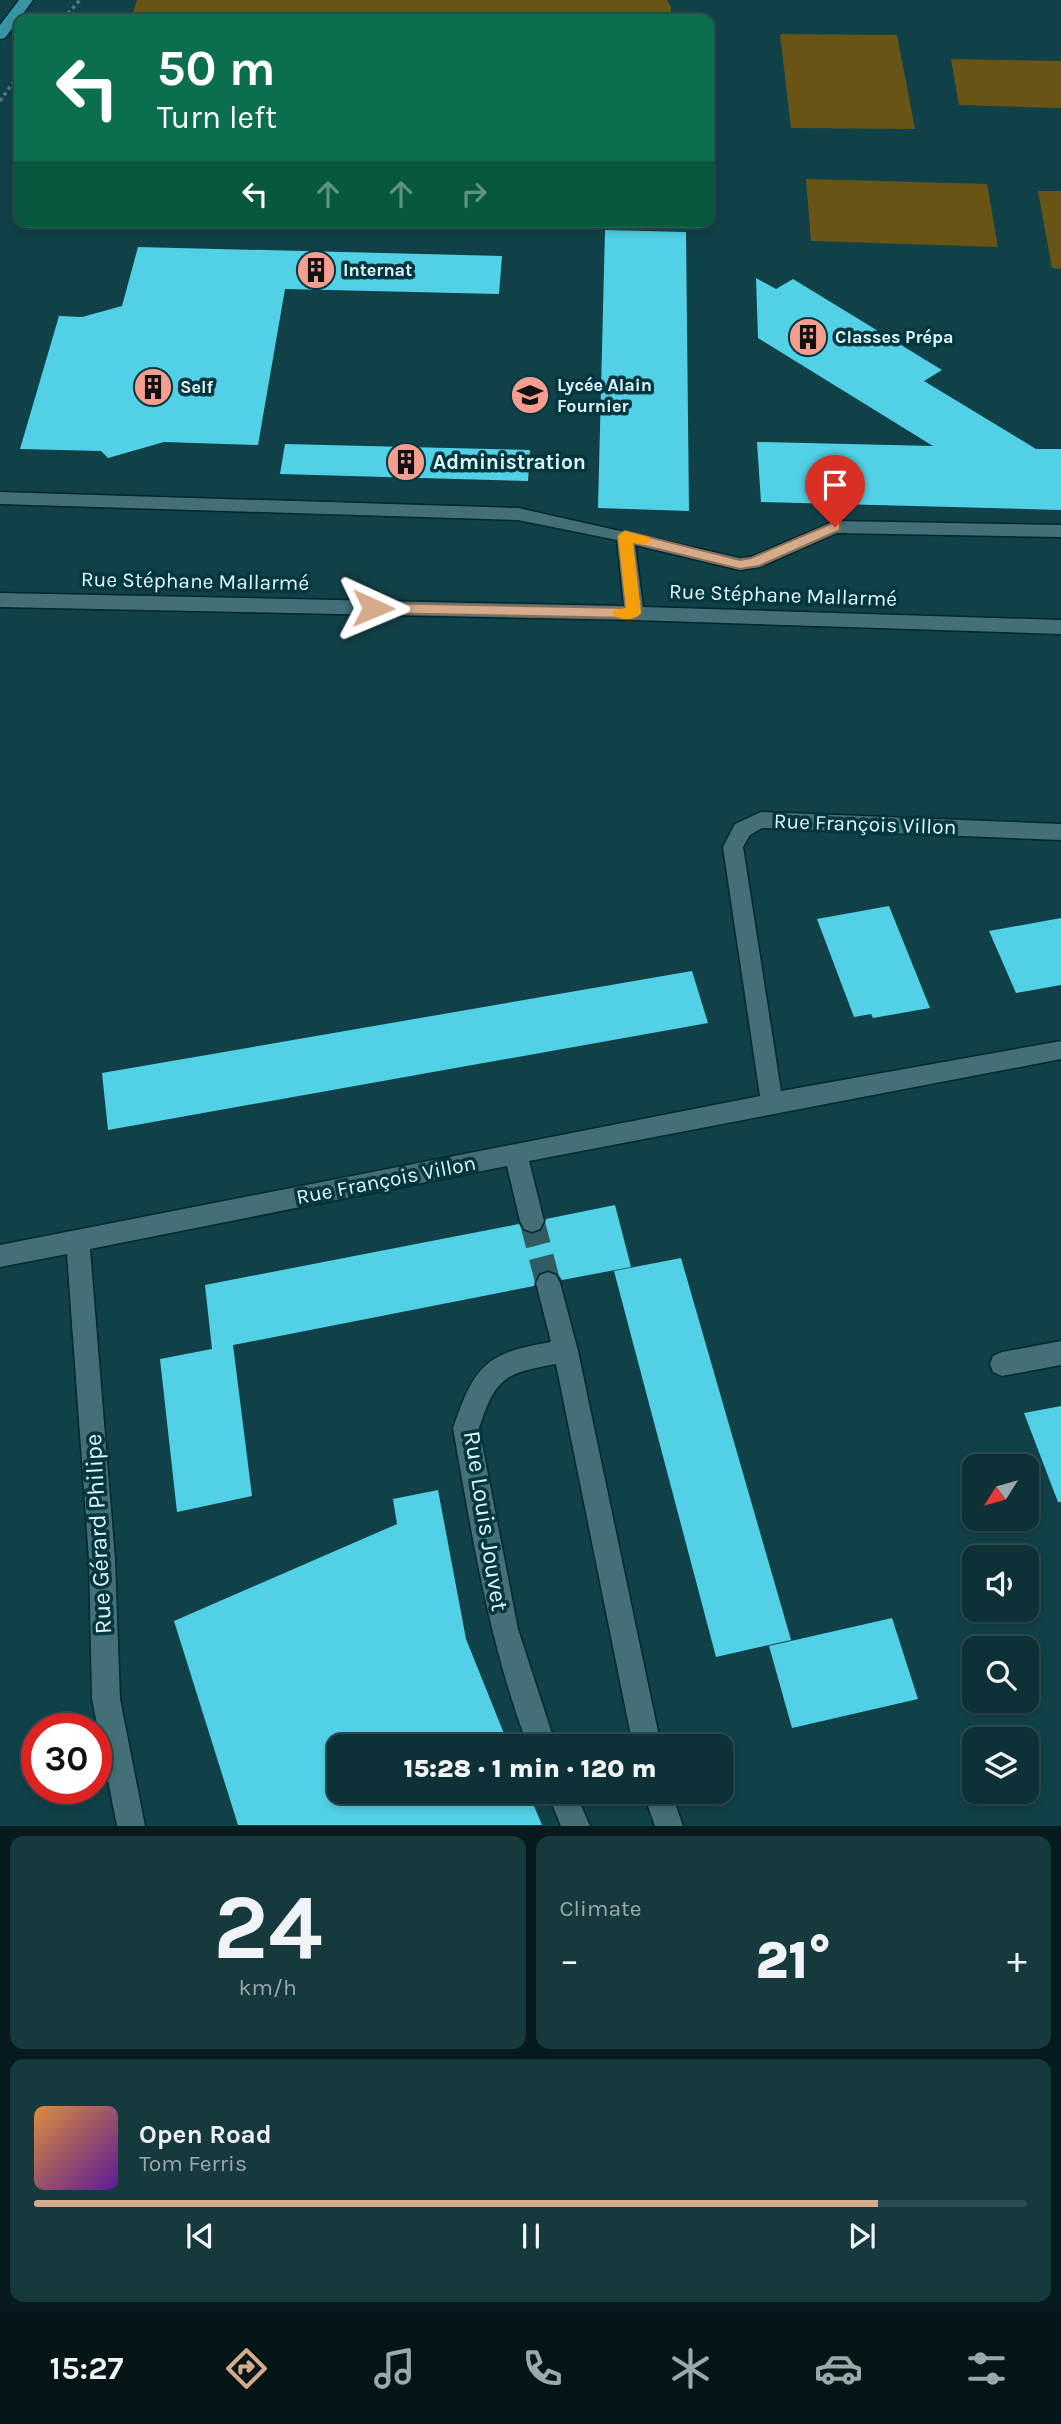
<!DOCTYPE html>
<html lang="en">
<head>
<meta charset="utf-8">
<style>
  body { margin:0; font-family:Karla,sans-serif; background:#16393e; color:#f1f3f6; height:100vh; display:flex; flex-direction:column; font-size:26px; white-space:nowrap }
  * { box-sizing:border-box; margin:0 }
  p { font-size:23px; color:#9aa9ad }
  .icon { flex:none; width:38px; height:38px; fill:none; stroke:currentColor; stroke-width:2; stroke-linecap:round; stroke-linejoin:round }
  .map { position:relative; height:1826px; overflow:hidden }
  .details { display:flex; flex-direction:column; gap:10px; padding:10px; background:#071b1e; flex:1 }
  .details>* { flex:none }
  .guide { position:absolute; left:14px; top:14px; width:700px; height:214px; border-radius:14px; box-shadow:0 4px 10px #0003,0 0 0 2px #2d4c51; background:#0b6e4f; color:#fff; overflow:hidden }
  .needle { width:46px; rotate:233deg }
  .buttons { position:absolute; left:962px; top:1454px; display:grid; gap:14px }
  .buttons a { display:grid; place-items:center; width:77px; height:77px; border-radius:14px; background:#0d3136; box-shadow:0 4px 10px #0003,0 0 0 2px #2d4c51; font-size:35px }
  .speed { position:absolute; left:21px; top:1713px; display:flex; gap:14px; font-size:35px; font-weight:700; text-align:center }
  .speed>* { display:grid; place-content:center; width:91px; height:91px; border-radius:50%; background:#0d3136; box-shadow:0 4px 10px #0003,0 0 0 2px #2d4c51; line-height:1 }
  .speed .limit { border:10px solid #d22; background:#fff; color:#111 }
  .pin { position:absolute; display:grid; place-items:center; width:60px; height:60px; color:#fff; margin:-72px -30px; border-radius:50% 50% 50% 0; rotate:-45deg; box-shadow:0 0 7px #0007 }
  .pin .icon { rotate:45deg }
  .me { position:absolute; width:77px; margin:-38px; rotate:91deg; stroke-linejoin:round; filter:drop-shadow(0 0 5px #0008) }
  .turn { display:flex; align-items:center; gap:24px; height:147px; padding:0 28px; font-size:32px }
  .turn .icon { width:91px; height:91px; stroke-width:2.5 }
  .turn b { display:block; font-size:49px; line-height:60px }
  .lanes { display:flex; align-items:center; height:66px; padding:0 28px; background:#0003; justify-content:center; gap:35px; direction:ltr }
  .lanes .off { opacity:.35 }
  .big { font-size:52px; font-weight:800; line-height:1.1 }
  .details .tile { flex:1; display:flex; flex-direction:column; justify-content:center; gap:10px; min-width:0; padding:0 24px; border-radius:14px; background:#16393e }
  .details .dial { align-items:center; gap:0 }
  .dial b { font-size:91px; line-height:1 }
  .song { display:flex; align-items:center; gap:21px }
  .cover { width:84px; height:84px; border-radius:10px; background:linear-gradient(135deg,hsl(30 70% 55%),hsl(270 70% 35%)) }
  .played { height:7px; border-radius:4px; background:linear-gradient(90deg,#d6ab8b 85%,#2d4c51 85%) }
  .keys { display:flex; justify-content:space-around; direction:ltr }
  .heat { display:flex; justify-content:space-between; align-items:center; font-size:38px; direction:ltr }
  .details .tiles { flex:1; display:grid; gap:10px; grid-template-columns:1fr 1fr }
  .tile:last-child { grid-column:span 2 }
  .trip { position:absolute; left:327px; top:1734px; width:406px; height:70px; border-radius:14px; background:#0d3136; box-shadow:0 4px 10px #0003,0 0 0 2px #2d4c51; font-weight:800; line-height:70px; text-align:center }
  .tabs { display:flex; height:112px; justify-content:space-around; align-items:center; background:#051416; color:#9aa9ad }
  .tabs .icon { width:49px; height:49px }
  .tabs .on { color:#d6ab8b }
  .tabs b { font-size:32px; color:#f1f3f6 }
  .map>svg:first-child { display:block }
  .green { fill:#685415 }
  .building { fill:#52d1e6 }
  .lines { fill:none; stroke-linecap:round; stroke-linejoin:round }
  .minor-tunnel { stroke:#305c63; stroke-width:25; stroke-dasharray:25 12; stroke-linecap:butt }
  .minor-casing { stroke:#02262c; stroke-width:3 }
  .major-casing { stroke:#02262c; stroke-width:3 }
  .path { stroke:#50797f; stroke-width:3.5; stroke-dasharray:3.5 3.5; stroke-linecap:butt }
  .minor { fill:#437078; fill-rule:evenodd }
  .major { fill:#3695a4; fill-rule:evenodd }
  .route { fill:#d6ab8b; stroke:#8b6f5a; stroke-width:2 }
  .slow { fill:#f59e0b }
  .labels { text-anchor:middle; stroke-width:7; stroke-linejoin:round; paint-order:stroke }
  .far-poi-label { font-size:18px; font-weight:bold; fill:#e0f8fc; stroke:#03363e; text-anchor:start }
  .poi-label { font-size:21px; font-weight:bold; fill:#e0f8fc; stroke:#03363e; text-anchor:start }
  .street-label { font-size:21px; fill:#e0f8fc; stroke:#03363e }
  .near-street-label { font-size:24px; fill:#e0f8fc; stroke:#03363e }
</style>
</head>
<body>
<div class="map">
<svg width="1061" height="1826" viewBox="0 0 1061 1826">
  <rect width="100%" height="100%" fill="#114148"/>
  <path class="green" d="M137,0H667L671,7V19H131Z
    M780,34L897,35L915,129L791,128Z
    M951,59L1061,61V108L959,105Z
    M806,179L987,184L998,247L811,241Z
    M1038,191H1061V269L1052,268Z"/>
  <path class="building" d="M605,230L686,232L689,511L598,508Z
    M138,247L502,256L499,294L285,289L258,445L164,442L108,458L101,451L20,449L59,316L82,317L122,306Z
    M756,278L776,289L793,279L942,370L924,381L1036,449H1061V510L761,502L757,442L933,446L758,338Z
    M285,444L530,450L528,481L280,474Z
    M889,906L930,1008L873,1018L871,1014L854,1017L817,919Z
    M1061,918V985L1016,993L989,931Z
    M692,971L708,1023L108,1130L102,1073Z
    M615,1205L631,1267L562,1280L557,1273L547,1270L538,1274L534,1286L233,1345L252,1496L177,1512L160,1359L212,1349L205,1285L519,1224L523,1231L533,1234L542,1230L546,1219Z
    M681,1258L791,1640L716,1657L614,1271Z
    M1061,1406V1502H1058L1024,1413Z
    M438,1490L466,1639L509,1746H340V1792H528L542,1825H238L174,1621L397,1524L393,1499Z
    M892,1618L918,1699L792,1728L769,1646Z"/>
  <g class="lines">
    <path class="minor-tunnel" d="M532,1221L548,1283"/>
    <g class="minor-casing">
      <path id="minor" d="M0,492L518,508L740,558L751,557L835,521L1061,525V537L837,533L760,567L740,570L635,545L643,607L1061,620V634L634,620L0,607V593L624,606L617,540L518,520L0,504Z
        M761,812L1061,824V840L762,828L750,835L743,847L781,1091L1061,1041V1059L529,1161L544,1221L540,1229L532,1232L524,1229L520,1221L507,1166L90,1249L115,1559L120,1699L145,1826H117L92,1699L89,1559L67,1254L0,1267V1245L760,1096L723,847L735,824Z
        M548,1272L556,1275L560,1283L578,1351L661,1746H633L556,1364C505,1373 496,1377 479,1428L518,1629L556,1746H528C489,1643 472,1536 453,1428C475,1365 485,1353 551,1342L536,1283L540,1275Z
        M1061,1341V1365L1002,1376L993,1372L990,1364L993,1356L1002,1352Z
        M547,1792H575L590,1826H561Z
        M643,1792H671L683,1826H655Z"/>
    </g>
    <g class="major-casing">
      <path id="major" d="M19,0H33L5,38L0,39V25Z"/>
    </g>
    <path class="path" d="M63,19L80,0
      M0,101L19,74"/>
    <use href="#minor" class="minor"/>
    <use href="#major" class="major"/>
  </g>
  <path class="route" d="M835,522L840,523V530L759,566L740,569L633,543L641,613L634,618L373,613L366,608L373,603L626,608L618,536L620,533L625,531L740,560L751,558Z"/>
  <path class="slow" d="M625,531L649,537L651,541L644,545L633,543L641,613C635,621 617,621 612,613L614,610L626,608L618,536Z"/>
  <defs>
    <g id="building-disc" transform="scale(2.0125)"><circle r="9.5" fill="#f59d8e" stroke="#03363e"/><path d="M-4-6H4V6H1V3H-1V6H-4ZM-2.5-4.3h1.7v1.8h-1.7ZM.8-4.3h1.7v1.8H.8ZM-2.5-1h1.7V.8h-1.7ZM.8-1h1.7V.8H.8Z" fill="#111"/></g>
    <g id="school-disc" transform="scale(2.0125)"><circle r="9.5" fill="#f59d8e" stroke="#03363e"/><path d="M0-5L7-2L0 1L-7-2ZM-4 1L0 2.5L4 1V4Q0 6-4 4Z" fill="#111"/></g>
  </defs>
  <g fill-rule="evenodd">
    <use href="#building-disc" x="316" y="270"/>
    <use href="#building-disc" x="808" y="337"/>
    <use href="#building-disc" x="153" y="387"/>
    <use href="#school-disc" x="530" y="395"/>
    <use href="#building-disc" x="406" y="462"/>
  </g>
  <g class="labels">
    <g class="far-poi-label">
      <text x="343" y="276">Internat</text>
      <text x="835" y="343">Classes Prépa</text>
      <text x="557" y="391">Lycée Alain<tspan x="557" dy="21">Fournier</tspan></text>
      <text x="180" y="393">Self</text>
    </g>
    <g class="poi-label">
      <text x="433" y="469">Administration</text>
    </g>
    <g class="street-label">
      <text transform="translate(195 581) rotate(1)" y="7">Rue Stéphane Mallarmé</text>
      <text transform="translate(783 595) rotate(2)" y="7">Rue Stéphane Mallarmé</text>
      <text transform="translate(865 824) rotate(2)" y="7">Rue François Villon</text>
      <text transform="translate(386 1180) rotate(-11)" y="7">Rue François Villon</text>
    </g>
    <g class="near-street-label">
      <text transform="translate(486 1521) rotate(81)" y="8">Rue Louis Jouvet</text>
      <text transform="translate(98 1534) rotate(-93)" y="8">Rue Gérard Philipe</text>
    </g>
  </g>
</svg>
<div class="buttons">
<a><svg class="needle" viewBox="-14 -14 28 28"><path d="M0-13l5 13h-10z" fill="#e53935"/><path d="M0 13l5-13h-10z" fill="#9aa9ad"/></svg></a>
<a><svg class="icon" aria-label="sound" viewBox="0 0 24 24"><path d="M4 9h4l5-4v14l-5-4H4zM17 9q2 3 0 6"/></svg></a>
<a><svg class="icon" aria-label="search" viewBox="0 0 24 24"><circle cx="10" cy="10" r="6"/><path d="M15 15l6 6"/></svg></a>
<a><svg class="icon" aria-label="layers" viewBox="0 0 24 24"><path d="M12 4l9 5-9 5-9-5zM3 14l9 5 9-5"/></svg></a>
</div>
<div class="speed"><div class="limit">30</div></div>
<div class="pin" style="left:835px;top:527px;background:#d93025"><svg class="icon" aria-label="arrive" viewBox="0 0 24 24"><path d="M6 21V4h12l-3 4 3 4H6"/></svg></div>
<svg class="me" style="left:373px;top:608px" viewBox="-20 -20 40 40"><path d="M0-17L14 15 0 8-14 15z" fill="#d6ab8b" stroke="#fff" stroke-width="4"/></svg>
<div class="trip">15:28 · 1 min · 120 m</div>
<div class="guide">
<div class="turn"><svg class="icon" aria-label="left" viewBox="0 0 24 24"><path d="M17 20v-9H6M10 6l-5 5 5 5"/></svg><div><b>50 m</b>Turn left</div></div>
<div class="lanes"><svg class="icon" aria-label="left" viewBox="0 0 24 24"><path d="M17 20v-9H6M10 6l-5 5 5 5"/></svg><svg class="icon off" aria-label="ahead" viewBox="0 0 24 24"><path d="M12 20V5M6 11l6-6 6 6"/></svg><svg class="icon off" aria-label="ahead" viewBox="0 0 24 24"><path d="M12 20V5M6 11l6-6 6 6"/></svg><svg class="icon off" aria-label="right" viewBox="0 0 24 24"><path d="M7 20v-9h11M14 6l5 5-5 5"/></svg></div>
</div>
</div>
<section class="details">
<div class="tiles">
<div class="tile dial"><b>24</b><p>km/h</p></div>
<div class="tile"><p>Climate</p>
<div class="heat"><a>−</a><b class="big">21°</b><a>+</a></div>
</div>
<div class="tile">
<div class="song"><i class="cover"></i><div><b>Open Road</b><p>Tom Ferris</p></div></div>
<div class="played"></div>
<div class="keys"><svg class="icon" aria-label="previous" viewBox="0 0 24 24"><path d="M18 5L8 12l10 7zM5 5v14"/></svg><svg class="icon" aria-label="pause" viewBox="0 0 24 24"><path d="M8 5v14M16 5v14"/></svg><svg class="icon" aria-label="next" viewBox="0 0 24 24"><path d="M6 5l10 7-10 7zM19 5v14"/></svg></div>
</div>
</div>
</section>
<nav class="tabs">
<b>15:27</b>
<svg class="icon on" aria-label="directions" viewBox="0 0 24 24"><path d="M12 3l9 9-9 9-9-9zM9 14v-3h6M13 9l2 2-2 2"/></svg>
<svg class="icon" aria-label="music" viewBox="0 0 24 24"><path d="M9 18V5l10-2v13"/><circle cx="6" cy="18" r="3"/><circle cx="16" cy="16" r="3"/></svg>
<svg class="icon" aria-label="phone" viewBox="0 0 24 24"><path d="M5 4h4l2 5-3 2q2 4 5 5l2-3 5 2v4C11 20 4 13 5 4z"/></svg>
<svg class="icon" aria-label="climate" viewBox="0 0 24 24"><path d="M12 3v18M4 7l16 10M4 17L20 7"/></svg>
<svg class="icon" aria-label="car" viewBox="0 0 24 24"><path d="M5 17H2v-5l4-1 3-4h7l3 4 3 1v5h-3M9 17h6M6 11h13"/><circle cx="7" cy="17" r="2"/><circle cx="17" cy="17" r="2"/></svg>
<svg class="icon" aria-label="filters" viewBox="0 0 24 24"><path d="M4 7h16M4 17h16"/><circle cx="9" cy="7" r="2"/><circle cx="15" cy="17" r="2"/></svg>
</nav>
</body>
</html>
